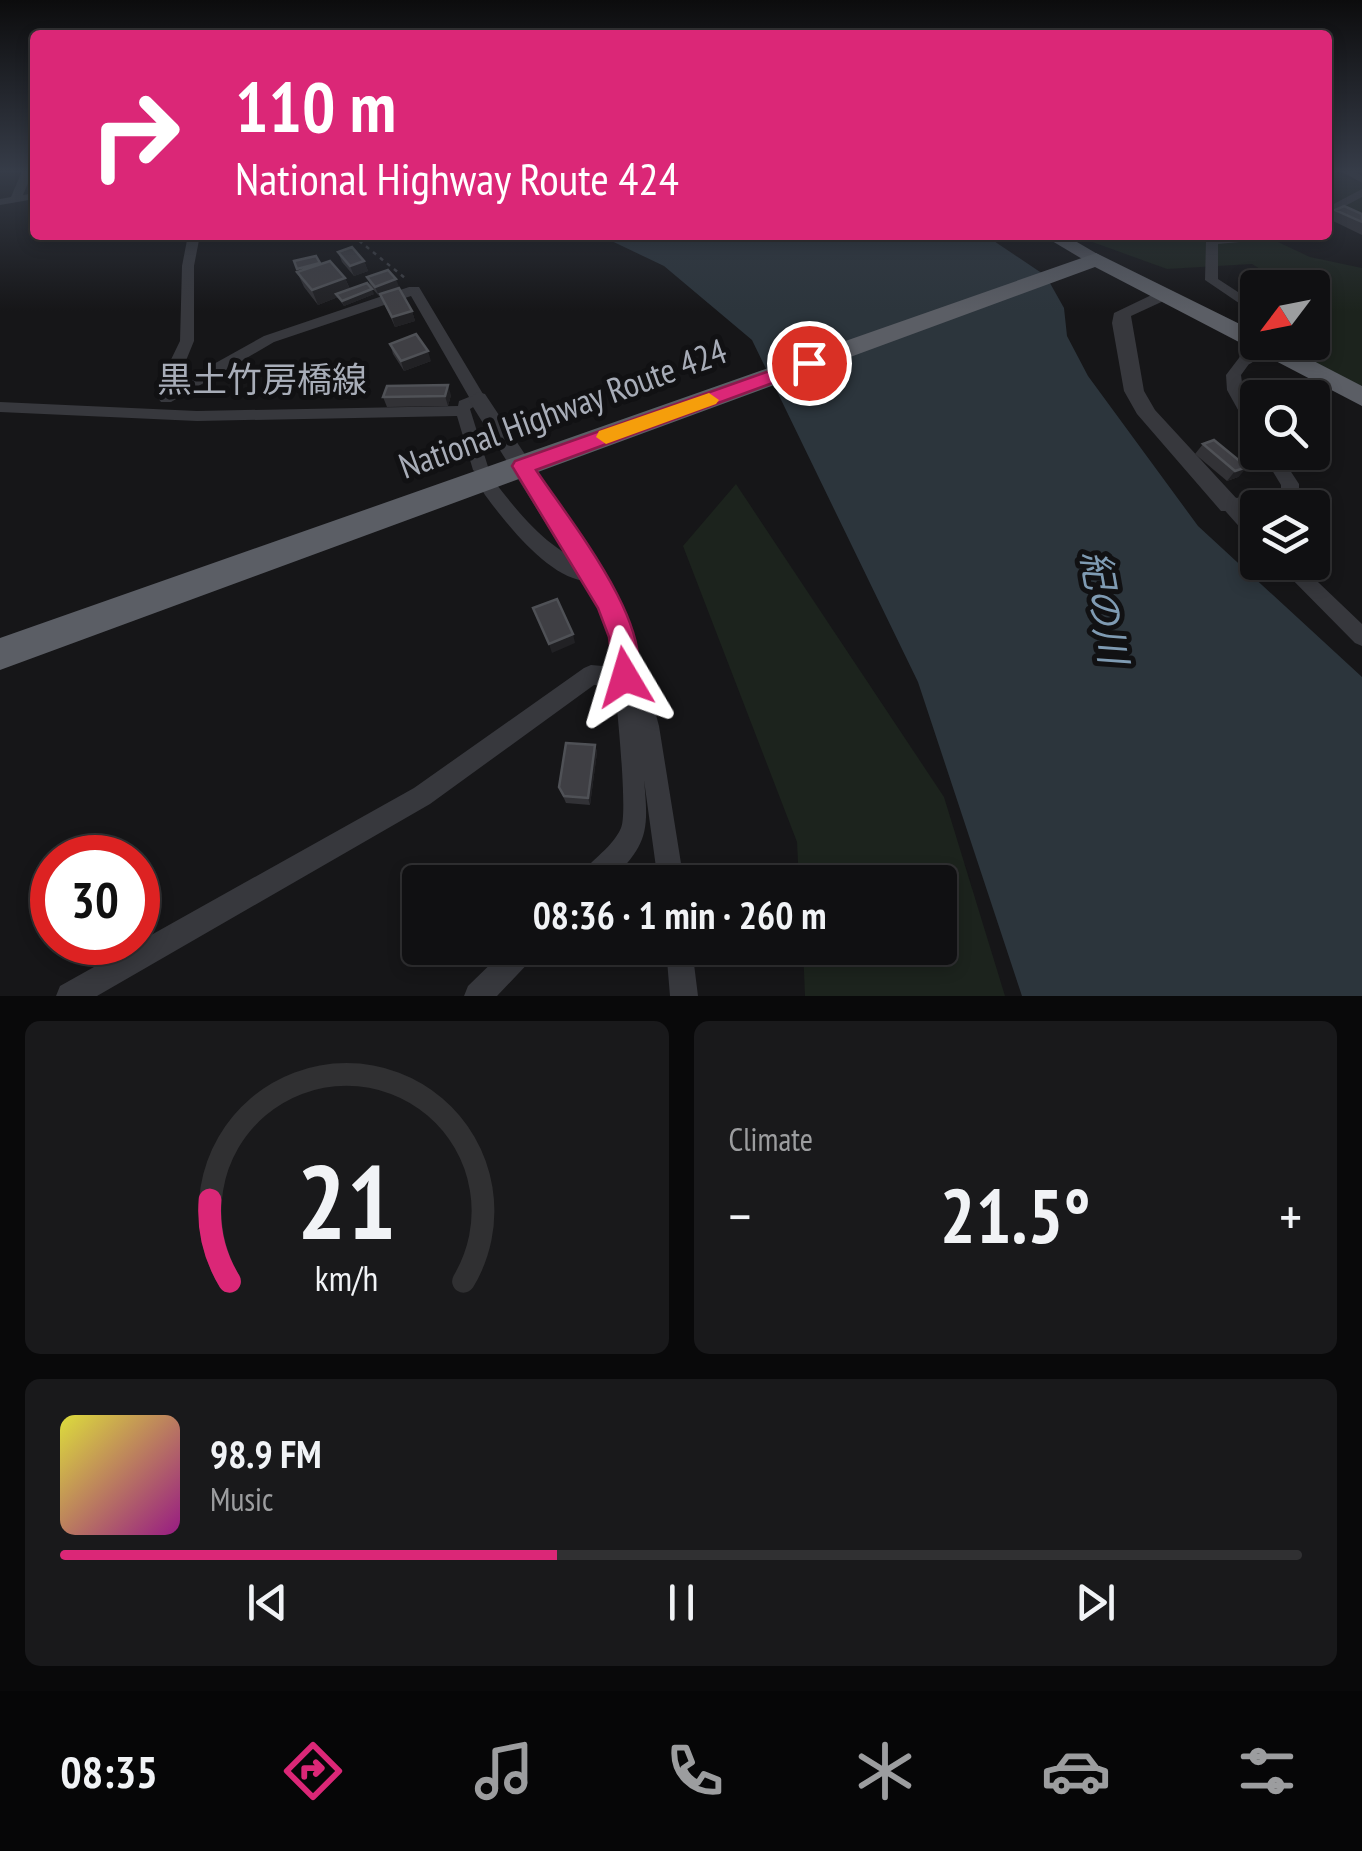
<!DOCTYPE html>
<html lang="en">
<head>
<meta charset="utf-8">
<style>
  body { margin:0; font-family:"PT Sans Narrow","Noto Sans JP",sans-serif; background:#19191b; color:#f1f3f6; height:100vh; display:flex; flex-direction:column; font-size:38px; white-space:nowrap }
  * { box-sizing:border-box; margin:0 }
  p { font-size:32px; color:#9c9d9f }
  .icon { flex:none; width:55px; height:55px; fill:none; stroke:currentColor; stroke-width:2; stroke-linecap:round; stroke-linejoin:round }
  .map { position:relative; height:996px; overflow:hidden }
  .details { display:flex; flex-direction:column; gap:25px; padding:25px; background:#09090a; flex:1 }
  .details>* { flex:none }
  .top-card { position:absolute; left:30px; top:30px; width:1302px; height:210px; border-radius:10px; box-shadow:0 5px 15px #0003,0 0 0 2px #303032; background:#db2777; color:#fff; overflow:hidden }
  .needle { width:65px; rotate:238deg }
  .buttons { position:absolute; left:1240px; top:270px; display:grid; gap:20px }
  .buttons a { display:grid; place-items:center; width:90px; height:90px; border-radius:10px; background:#101012; box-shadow:0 5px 15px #0003,0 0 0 2px #303032; font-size:50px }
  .speed { position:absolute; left:30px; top:835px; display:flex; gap:20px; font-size:50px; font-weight:700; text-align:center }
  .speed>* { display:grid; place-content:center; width:130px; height:130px; border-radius:50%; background:#101012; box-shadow:0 5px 15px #0003,0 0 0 2px #303032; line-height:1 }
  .speed .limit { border:15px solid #d22; background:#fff; color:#111 }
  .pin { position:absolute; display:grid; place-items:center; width:85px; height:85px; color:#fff; margin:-42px; border:5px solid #fff; border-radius:50%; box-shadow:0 2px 10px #0007 }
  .me { position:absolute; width:110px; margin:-55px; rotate:353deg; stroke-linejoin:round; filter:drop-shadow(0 0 8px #0008) }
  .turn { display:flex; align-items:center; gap:35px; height:210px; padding:0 40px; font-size:45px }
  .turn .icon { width:130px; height:130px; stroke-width:2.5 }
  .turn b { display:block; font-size:70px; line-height:85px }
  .big { font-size:75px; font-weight:600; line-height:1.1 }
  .details .card { flex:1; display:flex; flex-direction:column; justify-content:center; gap:15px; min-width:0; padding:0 35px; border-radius:15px; background:#19191b }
  .details .dial { align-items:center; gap:0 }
  .dial svg { height:260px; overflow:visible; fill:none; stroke:#303032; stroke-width:7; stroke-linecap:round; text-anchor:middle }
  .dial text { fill:#f1f3f6; stroke:none }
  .song { display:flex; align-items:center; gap:30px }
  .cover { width:120px; height:120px; border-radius:15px; background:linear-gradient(135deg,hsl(60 70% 55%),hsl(310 70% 35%)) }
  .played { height:10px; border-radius:5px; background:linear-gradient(90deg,#db2777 40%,#303032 40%) }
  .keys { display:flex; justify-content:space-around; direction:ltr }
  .heat { display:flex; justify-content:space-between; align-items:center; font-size:55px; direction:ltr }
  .details .tiles { flex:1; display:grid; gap:25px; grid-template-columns:1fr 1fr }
  .card:last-child { grid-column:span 2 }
  .trip { position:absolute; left:402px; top:865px; width:555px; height:100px; border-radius:10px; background:#101012; box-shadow:0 5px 15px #0003,0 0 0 2px #303032; font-weight:600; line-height:100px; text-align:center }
  .tab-bar { display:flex; height:160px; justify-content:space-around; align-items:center; background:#060607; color:#9c9d9f }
  .tab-bar .icon { width:70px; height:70px }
  .tab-bar .active { color:#db2777 }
  .tab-bar b { font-size:45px; color:#f1f3f6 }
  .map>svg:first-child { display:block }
  .green { fill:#1c231d }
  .water { fill:#2c353c }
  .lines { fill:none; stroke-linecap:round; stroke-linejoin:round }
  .path { stroke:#3d3f44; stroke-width:2.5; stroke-dasharray:4 5; stroke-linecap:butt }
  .minor { fill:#37383d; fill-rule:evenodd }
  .tertiary { fill:#37383d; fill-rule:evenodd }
  .primary { fill:#53555c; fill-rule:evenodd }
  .trunk { fill:#5b5e65; fill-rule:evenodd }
  .minor-bridge { stroke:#37383d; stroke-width:15 }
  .wall { fill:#323236 }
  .shaded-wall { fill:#212124 }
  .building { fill:#3f3f44; stroke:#4f5156; stroke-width:2.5 }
  .route { fill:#db2777; stroke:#8e194d; stroke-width:2.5 }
  .slow { fill:#f59e0b }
  .labels { text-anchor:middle; stroke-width:10; stroke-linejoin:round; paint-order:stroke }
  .street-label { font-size:35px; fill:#a8adb8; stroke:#111113 }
  .water-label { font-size:38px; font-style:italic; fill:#7f9bb3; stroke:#111113 }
</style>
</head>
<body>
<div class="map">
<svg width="1362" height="996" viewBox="0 0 1362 996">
  <rect width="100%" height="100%" fill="#161618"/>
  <path class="green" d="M1328,171L1362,183V217L1333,202L1328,205Z
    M1073,235H1263L1310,257L1362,268V386L1274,345L1328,341L1313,302L1312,288L1290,287L1252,264L1167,269Z
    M736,484L944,797L1005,996H805L803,948H940V882H799L797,842L683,546Z"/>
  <path class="water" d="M599,235H985L1046,276L1064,308L1067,336L1088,376L1198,526L1362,677V996H1022L918,682L752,340L664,266Z"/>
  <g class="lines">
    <path class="path" d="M352,235L405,278"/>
    <path class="minor" d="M22,171H33L23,195L35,193V199L0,205V199L11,197Z
      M1341,171H1354L1362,176V183Z
      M1362,189V197L1328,215V207Z
      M188,235H200L194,266V341L176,385L264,336L409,287H419L486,399L470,409L489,470L487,474L481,476L473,470L457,416L197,421L0,412V402L197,411L458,406L459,401L469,397L411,296L274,342L171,402H161L158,398L164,374L180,341L182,266Z
      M1236,235H1279L1273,239L1218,244V279L1258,305V316L1205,280L1206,241L1212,237Z
      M1247,352L1254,357L1241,375L1243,390L1258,416V436L1252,435L1227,390L1226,375L1242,354Z
      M1261,452H1278L1299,484V496L1288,508H1258V511H1246L1258,524V543L1252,541L1220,505L1223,500L1229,498L1276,497L1281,493V485Z
      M491,484L497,485C525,521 553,554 597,568L600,574L597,580C557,590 506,523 485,495L482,490L485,485Z
      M1275,562H1297L1362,624V646L1355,643Z
      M622,628L629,631L633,644L639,652L659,726L684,882H658L644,780C649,831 648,846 608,882H577C585,862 611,851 621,828C628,813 617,710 615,686L594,685L430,804L97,996H56L60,986L414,788L584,668L591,665L614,667L612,637L615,631Z
      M507,948H538L534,957L497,996H464L468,986Z
      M666,948H692L698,996H670Z"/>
    <path class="tertiary" d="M1164,289L1173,294L1170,298L1131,316L1144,391L1155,410L1237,499L1240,505L1237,511H1221L1137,414L1124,391L1112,323L1114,313Z
      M478,392L485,394L618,595L635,637L631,645L622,648L613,645L598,607L468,399Z"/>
    <path class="primary" d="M1042,235H1065L1106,259L1089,263Z"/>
    <path class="trunk" d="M1096,253L1258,333V342H1277L1362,386V406L1095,267L0,670V638Z"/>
    <path class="minor-bridge" d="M1247,357L1265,342"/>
  </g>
  <path class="wall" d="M1335,210L1362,214V235L1329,219Z
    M338,252L364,261L368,271L354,276L342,262Z
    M320,265L345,278L350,289L374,294L344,306L338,297L318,305L304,287L297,272Z
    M367,277L400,289L412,311L415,321L395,327L381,296H379L371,287Z
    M390,344L431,361L404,371L393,354Z
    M451,395L448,406L387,407L383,397Z
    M1203,444L1247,467L1238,477L1227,481L1195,454Z
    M595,745L597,752L590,805L566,803L559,787Z"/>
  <path class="shaded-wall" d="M364,261L368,271L354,276L350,266Z
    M345,278L351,292L336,294L338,297L318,305L312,290Z
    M396,279L400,289L379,296L375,287Z
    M372,289L374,294L344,306L342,301Z
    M412,311L415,321L395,327L392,317Z
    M428,351L431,361L404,371L401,361Z
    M448,385L451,395L448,406L445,396Z
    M1247,467L1238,477L1227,481L1235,471Z
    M573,634L575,643L552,653L549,644Z
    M595,745L597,752L590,805L588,798Z"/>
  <path class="building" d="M1344,206L1362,214V222L1335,210Z
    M352,247L364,261L350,266L338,252Z
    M316,256L320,263L297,269L294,261Z
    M330,261L345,278L312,290L297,272Z
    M388,270L396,279L375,287L367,277Z
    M367,283L372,289L342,301L336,294Z
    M399,288L412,311L392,317L380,294Z
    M416,334L428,351L401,361L390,344Z
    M448,385L445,396L383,397L387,386Z
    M1214,440L1247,467L1235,471L1203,444Z
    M557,599L573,634L549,644L533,608Z
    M566,743L595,745L588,798L564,796L559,787Z"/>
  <linearGradient id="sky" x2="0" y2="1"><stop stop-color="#0c0c0d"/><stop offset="0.55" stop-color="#363c48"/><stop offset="1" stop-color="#363c48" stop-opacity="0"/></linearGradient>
  <rect width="1362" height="311" fill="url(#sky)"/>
  <path class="route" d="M809,357L819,363L816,367L536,470C567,517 660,630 634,686L625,690L615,686L609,637L598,608L512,466L515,461Z"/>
  <path class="slow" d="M709,393L719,400L716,404L606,444L596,437L599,431Z"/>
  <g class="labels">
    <g class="street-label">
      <text x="262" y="392">黒土竹房橋線</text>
      <text transform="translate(563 409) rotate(-20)" y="12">National Highway Route 424</text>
    </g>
    <g class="water-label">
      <text transform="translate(1104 607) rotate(80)" y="13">紀の川</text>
    </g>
  </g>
</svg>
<div class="buttons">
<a><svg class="needle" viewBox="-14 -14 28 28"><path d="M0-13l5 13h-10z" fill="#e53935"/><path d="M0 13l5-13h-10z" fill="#9c9d9f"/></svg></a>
<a><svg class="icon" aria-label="search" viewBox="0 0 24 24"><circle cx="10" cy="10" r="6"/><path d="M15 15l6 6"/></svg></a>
<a><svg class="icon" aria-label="layers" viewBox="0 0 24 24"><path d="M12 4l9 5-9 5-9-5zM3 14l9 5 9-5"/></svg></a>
</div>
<div class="speed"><div class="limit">30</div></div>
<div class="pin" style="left:809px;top:363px;background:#d93025"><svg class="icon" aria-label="arrive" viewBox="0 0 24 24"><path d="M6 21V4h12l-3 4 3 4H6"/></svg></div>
<svg class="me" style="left:625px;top:677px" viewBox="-20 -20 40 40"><path d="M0-17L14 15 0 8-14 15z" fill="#db2777" stroke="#fff" stroke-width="4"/></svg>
<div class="trip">08:36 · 1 min · 260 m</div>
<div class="top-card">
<div class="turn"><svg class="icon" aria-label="right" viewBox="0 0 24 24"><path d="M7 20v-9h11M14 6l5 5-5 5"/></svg><div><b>110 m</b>National Highway Route 424</div></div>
</div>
</div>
<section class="details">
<div class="tiles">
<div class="card dial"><svg viewBox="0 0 100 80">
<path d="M14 69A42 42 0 1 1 86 69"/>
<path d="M14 69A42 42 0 0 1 8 44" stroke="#db2777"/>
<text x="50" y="56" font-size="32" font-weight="700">21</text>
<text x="50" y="72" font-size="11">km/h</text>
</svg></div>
<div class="card"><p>Climate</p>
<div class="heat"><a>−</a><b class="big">21.5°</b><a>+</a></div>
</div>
<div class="card">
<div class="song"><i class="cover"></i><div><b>98.9 FM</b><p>Music</p></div></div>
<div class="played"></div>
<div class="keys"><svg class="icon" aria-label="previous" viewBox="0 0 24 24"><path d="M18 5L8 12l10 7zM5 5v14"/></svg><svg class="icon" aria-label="pause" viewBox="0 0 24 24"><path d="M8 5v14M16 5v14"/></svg><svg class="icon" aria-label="next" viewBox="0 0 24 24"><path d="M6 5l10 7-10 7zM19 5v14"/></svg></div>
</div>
</div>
</section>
<nav class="tab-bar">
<b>08:35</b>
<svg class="icon active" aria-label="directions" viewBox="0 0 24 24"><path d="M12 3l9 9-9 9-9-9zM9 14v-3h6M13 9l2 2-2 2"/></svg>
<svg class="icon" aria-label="music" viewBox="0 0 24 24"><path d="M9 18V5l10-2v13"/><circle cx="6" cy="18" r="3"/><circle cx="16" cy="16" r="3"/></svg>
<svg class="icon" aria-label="phone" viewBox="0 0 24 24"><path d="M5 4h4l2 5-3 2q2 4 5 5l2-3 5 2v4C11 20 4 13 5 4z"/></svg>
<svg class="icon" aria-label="climate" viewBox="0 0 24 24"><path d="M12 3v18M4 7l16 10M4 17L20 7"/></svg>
<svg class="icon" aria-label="car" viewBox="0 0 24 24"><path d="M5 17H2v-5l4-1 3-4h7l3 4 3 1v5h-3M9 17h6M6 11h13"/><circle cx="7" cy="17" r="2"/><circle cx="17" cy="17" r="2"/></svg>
<svg class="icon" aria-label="filters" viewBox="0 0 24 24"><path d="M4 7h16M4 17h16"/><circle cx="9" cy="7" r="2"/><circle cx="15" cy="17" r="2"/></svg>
</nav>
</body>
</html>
